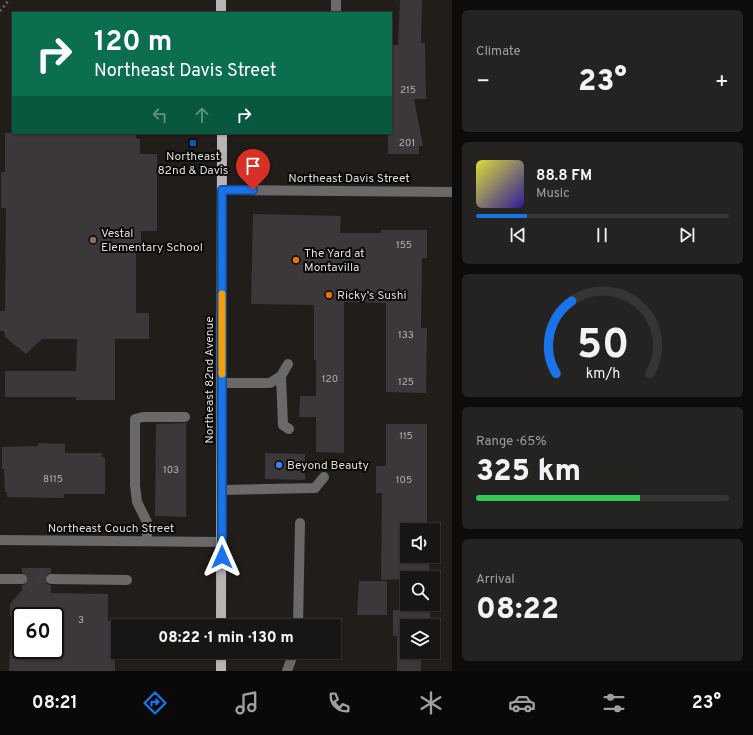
<!DOCTYPE html>
<html lang="en">
<head>
<meta charset="utf-8">
<style>
  body { margin:0; font-family:Overpass,sans-serif; background:#252322; color:#f1f3f6; height:100vh; display:flex; flex-direction:column; font-size:15px; white-space:nowrap }
  * { box-sizing:border-box; margin:0 }
  p { font-size:13px; color:#9f9fa0 }
  .icon { flex:none; width:22px; height:22px; fill:none; stroke:currentColor; stroke-width:2; stroke-linecap:round; stroke-linejoin:round }
  .map { position:relative; flex:1; overflow:hidden }
  .side { display:flex; flex-direction:column; gap:10px; padding:10px; background:#0d0c0b; width:301px }
  .side>* { flex:none }
  .top-card { position:absolute; left:12px; top:12px; width:380px; height:122px; border-radius:0px; box-shadow:0 1px 3px #0004,0 0 0 1px #363534; background:#0b6e4f; color:#fff; overflow:hidden }
  .buttons { position:absolute; left:400px; top:523px; display:grid; gap:8px }
  .buttons a { display:grid; place-items:center; width:40px; height:40px; border-radius:0px; background:#181614; box-shadow:0 1px 3px #0004,0 0 0 1px #363534; font-size:20px }
  .speed { position:absolute; left:12px; top:607px; display:flex; gap:8px; font-size:20px; font-weight:700; text-align:center }
  .speed>* { display:grid; place-content:center; width:52px; height:52px; border-radius:50%; background:#181614; box-shadow:0 1px 3px #0004,0 0 0 1px #363534; line-height:1 }
  .speed .limit { border:2px solid #111; border-radius:6px; background:#fff; color:#111 }
  .pin { position:absolute; display:grid; place-items:center; width:34px; height:34px; color:#fff; margin:-41px -17px; border-radius:50% 50% 50% 0; rotate:-45deg; box-shadow:0 0 4px #0007 }
  .pin .icon { rotate:45deg }
  .me { position:absolute; width:44px; margin:-22px; rotate:0deg; stroke-linejoin:round; filter:drop-shadow(0 0 3px #0008) }
  .turn { display:flex; align-items:center; gap:14px; height:84px; padding:0 16px; font-size:18px }
  .turn .icon { width:52px; height:52px; stroke-width:2.5 }
  .turn b { display:block; font-size:28px; line-height:34px }
  .lanes { display:flex; align-items:center; height:38px; padding:0 16px; background:#0003; justify-content:center; gap:20px; direction:ltr }
  .lanes .off { opacity:.35 }
  .big { font-size:30px; font-weight:800; line-height:1.1 }
  .side .tile { flex:1; display:flex; flex-direction:column; justify-content:center; gap:6px; min-width:0; padding:0 14px; border-radius:6px; background:#252322 }
  .side .dial { align-items:center; gap:0 }
  .dial svg { height:104px; overflow:visible; fill:none; stroke:#363534; stroke-width:7; stroke-linecap:round; text-anchor:middle }
  .dial text { fill:#f1f3f6; stroke:none }
  .song { display:flex; align-items:center; gap:12px }
  .cover { width:48px; height:48px; border-radius:6px; background:linear-gradient(135deg,hsl(60 70% 55%),hsl(250 70% 35%)) }
  .played { height:4px; border-radius:2px; background:linear-gradient(90deg,#1a73e8 20%,#363534 20%) }
  .keys { display:flex; justify-content:space-around; direction:ltr }
  .heat { display:flex; justify-content:space-between; align-items:center; font-size:22px; direction:ltr }
  .charge { height:6px; border-radius:3px; background:linear-gradient(90deg,#34c759 65%,#363534 0) }
  .trip { position:absolute; left:111px; top:619px; width:230px; height:40px; border-radius:0px; background:#181614; box-shadow:0 1px 3px #0004,0 0 0 1px #363534; font-weight:800; line-height:40px; text-align:center }
  .menu { display:flex; height:64px; justify-content:space-around; align-items:center; background:#0a0908; color:#9f9fa0 }
  .menu .icon { width:28px; height:28px }
  .menu .current { color:#1a73e8 }
  .menu b { font-size:18px; color:#f1f3f6 }
  main { display:flex; flex:1; min-height:0 }
  .map>svg:first-child { display:block }
  .building { fill:#3b373a }
  .lines { fill:none; stroke-linecap:round; stroke-linejoin:round }
  .minor-tunnel { stroke:#3c3a37; stroke-width:10; stroke-dasharray:10 5; stroke-linecap:butt }
  .path { stroke:#6f6d6a; stroke-width:2.5; stroke-dasharray:2 3; stroke-linecap:butt }
  .minor { stroke:#6a6868; stroke-width:10 }
  .major { stroke:#b8b3b4; stroke-width:10 }
  .route-casing { stroke:#114b97; stroke-width:10 }
  .route { stroke:#1a73e8; stroke-width:7 }
  .slow { stroke:#f59e0b; stroke-width:7 }
  .transit-dot { fill:#1a4fb4; stroke:#090807; stroke-width:1.5 }
  .education-dot { fill:#8d6e63; stroke:#090807; stroke-width:1.5 }
  .food-dot { fill:#e8710a; stroke:#090807; stroke-width:1.5 }
  .shop-dot { fill:#3f7fe0; stroke:#090807; stroke-width:1.5 }
  .labels { text-anchor:middle; stroke-width:4; stroke-linejoin:round; paint-order:stroke }
  .number-label { font-size:10px; fill:#b5b3b2 }
  .poi-label { font-size:12px; fill:#dedcda; stroke:#090807; text-anchor:start }
  .street-label { font-size:12px; fill:#dedcda; stroke:#090807 }
</style>
</head>
<body>
<main>
<div class="map">
<svg width="452" height="671" viewBox="0 0 452 671">
  <rect width="100%" height="100%" fill="#201d1a"/>
  <path class="building" d="M400,0H422L421,43H425L426,99H414L423,146H419V154H388V133H391V45H398Z
    M5,133H136V138L140,139V154H157V231H141V246H136V313H149V339H115V400H76V397H5V371H76L77,339H42L26,354L5,337L4,331H0V311H5L6,208H1V172H5Z
    M253,214L341,216L340,233H381V230H427V258H422L421,328H427L426,393L386,392V303L344,302V453L316,452V417H299L300,396H316V360H314V305L251,304Z
    M186,423V517L155,516L156,424Z
    M386,424H427V530H407V556H429V578L381,580L382,493H376V466H386Z
    M38,443L65,444V453H102V457L105,458V494H64V498L7,497V492H5L4,469H2V447L38,446Z
    M265,453L305,454V480L265,479Z
    M22,568H51V573L46,575L45,579L47,584L51,585V593L108,594V621L115,622V671H9L10,650H55V616H10V604L22,590V585L26,584L28,579L27,575L22,573Z
    M359,581H387V615H357Z
    M393,610H430V626H407V652H421V671H397V636H393Z"/>
  <g class="lines">
    <path class="minor-tunnel" d="M22,579H51"/>
    <path class="path" d="M0,11L9,0"/>
    <path class="minor" d="M336,13V0
      M222,190L452,192
      M281,376L283,425L289,429
      M222,383H270L281,376L288,364
      M222,490L315,488L324,477
      M0,540L222,542
      M147,541V522L137,502L135,485V419L143,417H185
      M0,579H22
      M51,579L127,580
      M298,626L300,523
      M287,671L294,652"/>
    <path class="major" d="M221,0V13
      M221,626L222,133
      M221,671V652"/>
  </g>
  <g class="lines">
    <g class="route-casing">
      <path id="route" d="M222,557V190H253"/>
    </g>
    <use href="#route" class="route"/>
    <path class="slow" d="M222,294V374"/>
  </g>
  <rect class="transit-dot" x="189" y="139" width="8" height="8" rx="2"/>
  <circle class="education-dot" cx="93" cy="240" r="4"/>
  <g class="food-dot">
    <circle cx="296" cy="260" r="4"/>
    <circle cx="329" cy="295" r="4"/>
  </g>
  <circle class="shop-dot" cx="279" cy="465" r="4"/>
  <g class="labels">
    <g class="number-label">
      <text x="408" y="93">215</text>
      <text x="407" y="146">201</text>
      <text x="404" y="248">155</text>
      <text x="406" y="338">133</text>
      <text x="330" y="382">120</text>
      <text x="406" y="385">125</text>
      <text x="406" y="439">115</text>
      <text x="171" y="473">103</text>
      <text x="53" y="482">8115</text>
      <text x="404" y="483">105</text>
      <text x="81" y="623">3</text>
    </g>
    <g class="poi-label">
      <text x="193" y="160" text-anchor="middle">Northeast<tspan x="193" dy="14">82nd &amp; Davis</tspan></text>
      <text x="101" y="237">Vestal<tspan x="101" dy="14">Elementary School</tspan></text>
      <text x="304" y="257">The Yard at<tspan x="304" dy="14">Montavilla</tspan></text>
      <text x="337" y="299">Ricky’s Sushi</text>
      <text x="287" y="469">Beyond Beauty</text>
    </g>
    <g class="street-label">
      <text x="349" y="182">Northeast Davis Street</text>
      <text transform="translate(209 380) rotate(-90)" y="4">Northeast 82nd Avenue</text>
      <text x="111" y="532">Northeast Couch Street</text>
    </g>
  </g>
</svg>
<div class="buttons">
<a><svg class="icon" aria-label="sound" viewBox="0 0 24 24"><path d="M4 9h4l5-4v14l-5-4H4zM17 9q2 3 0 6"/></svg></a>
<a><svg class="icon" aria-label="search" viewBox="0 0 24 24"><circle cx="10" cy="10" r="6"/><path d="M15 15l6 6"/></svg></a>
<a><svg class="icon" aria-label="layers" viewBox="0 0 24 24"><path d="M12 4l9 5-9 5-9-5zM3 14l9 5 9-5"/></svg></a>
</div>
<div class="speed"><div class="limit">60</div></div>
<div class="pin" style="left:253px;top:190px;background:#d93025"><svg class="icon" aria-label="arrive" viewBox="0 0 24 24"><path d="M6 21V4h12l-3 4 3 4H6"/></svg></div>
<svg class="me" style="left:222px;top:557px" viewBox="-20 -20 40 40"><path d="M0-17L14 15 0 8-14 15z" fill="#1a73e8" stroke="#fff" stroke-width="4"/></svg>
<div class="trip">08:22 · 1 min · 130 m</div>
<div class="top-card">
<div class="turn"><svg class="icon" aria-label="right" viewBox="0 0 24 24"><path d="M7 20v-9h11M14 6l5 5-5 5"/></svg><div><b>120 m</b>Northeast Davis Street</div></div>
<div class="lanes"><svg class="icon off" aria-label="left" viewBox="0 0 24 24"><path d="M17 20v-9H6M10 6l-5 5 5 5"/></svg><svg class="icon off" aria-label="ahead" viewBox="0 0 24 24"><path d="M12 20V5M6 11l6-6 6 6"/></svg><svg class="icon" aria-label="right" viewBox="0 0 24 24"><path d="M7 20v-9h11M14 6l5 5-5 5"/></svg></div>
</div>
</div>
<section class="side">
<div class="tile"><p>Climate</p>
<div class="heat"><a>−</a><b class="big">23°</b><a>+</a></div>
</div>
<div class="tile">
<div class="song"><i class="cover"></i><div><b>88.8 FM</b><p>Music</p></div></div>
<div class="played"></div>
<div class="keys"><svg class="icon" aria-label="previous" viewBox="0 0 24 24"><path d="M18 5L8 12l10 7zM5 5v14"/></svg><svg class="icon" aria-label="pause" viewBox="0 0 24 24"><path d="M8 5v14M16 5v14"/></svg><svg class="icon" aria-label="next" viewBox="0 0 24 24"><path d="M6 5l10 7-10 7zM19 5v14"/></svg></div>
</div>
<div class="tile dial"><svg viewBox="0 0 100 80">
<path d="M14 69A42 42 0 1 1 86 69"/>
<path d="M14 69A42 42 0 0 1 26 13" stroke="#1a73e8"/>
<text x="50" y="56" font-size="32" font-weight="700">50</text>
<text x="50" y="72" font-size="11">km/h</text>
</svg></div>
<div class="tile"><p>Range · 65%</p><b class="big">325 km</b><div class="charge"></div></div>
<div class="tile"><p>Arrival</p><b class="big">08:22</b></div>
</section>
</main>
<nav class="menu">
<b>08:21</b>
<svg class="icon current" aria-label="directions" viewBox="0 0 24 24"><path d="M12 3l9 9-9 9-9-9zM9 14v-3h6M13 9l2 2-2 2"/></svg>
<svg class="icon" aria-label="music" viewBox="0 0 24 24"><path d="M9 18V5l10-2v13"/><circle cx="6" cy="18" r="3"/><circle cx="16" cy="16" r="3"/></svg>
<svg class="icon" aria-label="phone" viewBox="0 0 24 24"><path d="M5 4h4l2 5-3 2q2 4 5 5l2-3 5 2v4C11 20 4 13 5 4z"/></svg>
<svg class="icon" aria-label="climate" viewBox="0 0 24 24"><path d="M12 3v18M4 7l16 10M4 17L20 7"/></svg>
<svg class="icon" aria-label="car" viewBox="0 0 24 24"><path d="M5 17H2v-5l4-1 3-4h7l3 4 3 1v5h-3M9 17h6M6 11h13"/><circle cx="7" cy="17" r="2"/><circle cx="17" cy="17" r="2"/></svg>
<svg class="icon" aria-label="filters" viewBox="0 0 24 24"><path d="M4 7h16M4 17h16"/><circle cx="9" cy="7" r="2"/><circle cx="15" cy="17" r="2"/></svg>
<b>23°</b>
</nav>
</body>
</html>
